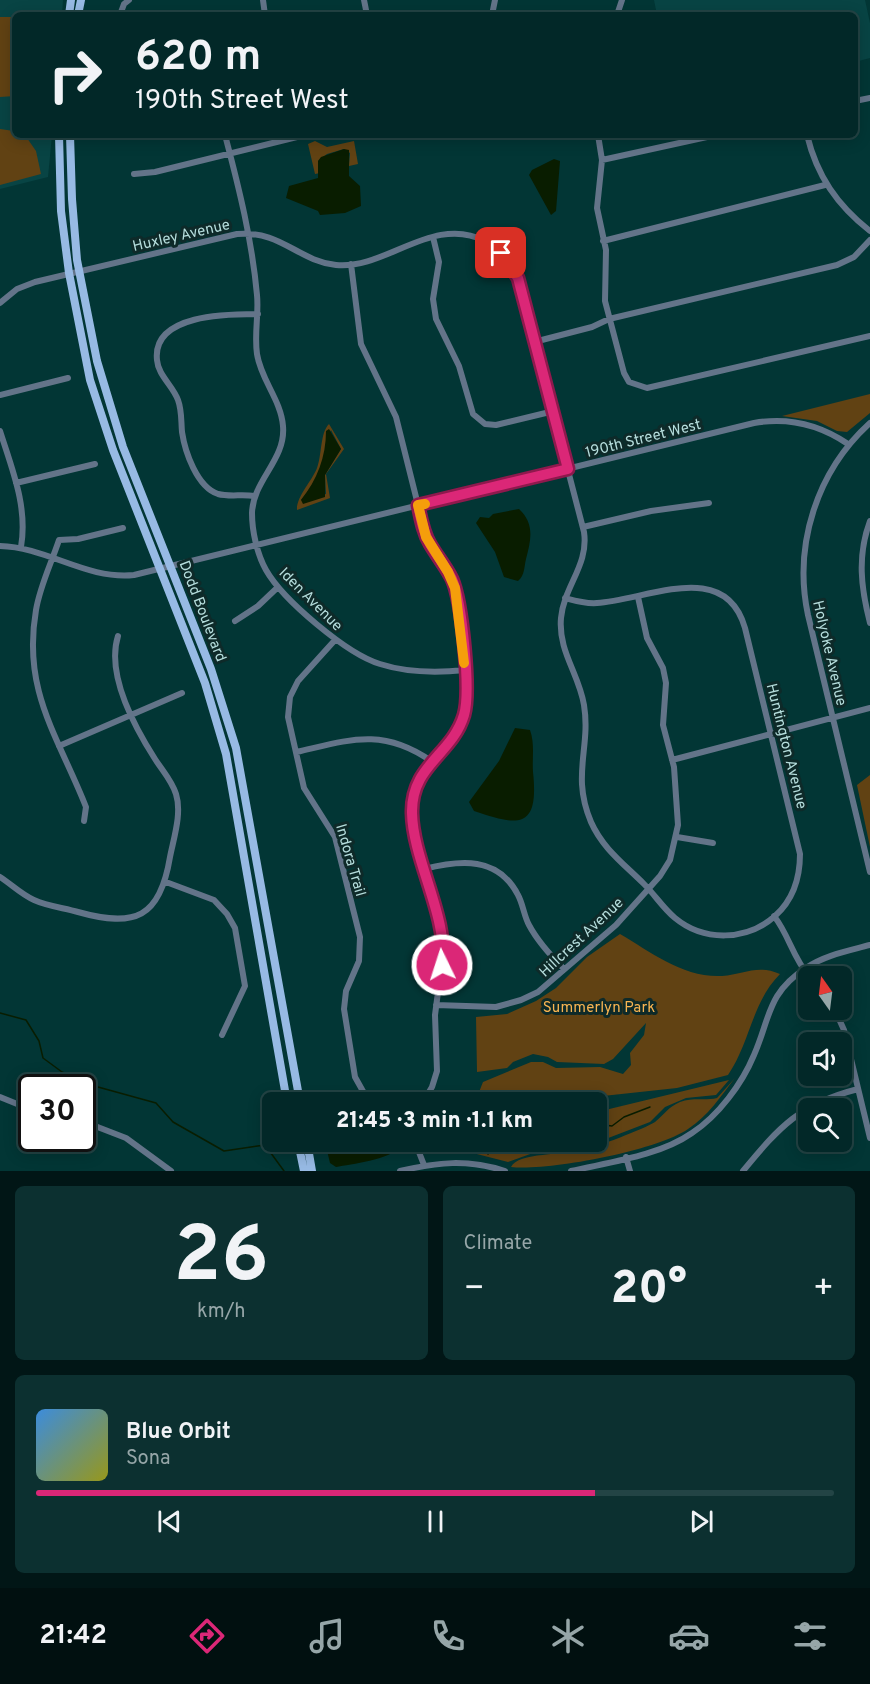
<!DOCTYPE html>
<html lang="en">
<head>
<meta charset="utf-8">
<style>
  body { margin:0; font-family:Overpass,sans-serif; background:#0c3030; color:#f1f3f6; height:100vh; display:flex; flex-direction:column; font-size:22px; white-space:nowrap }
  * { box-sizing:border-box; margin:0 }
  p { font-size:20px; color:#96a6a8 }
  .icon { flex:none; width:33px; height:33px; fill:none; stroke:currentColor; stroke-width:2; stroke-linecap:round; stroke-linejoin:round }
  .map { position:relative; height:1171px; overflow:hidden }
  .side { display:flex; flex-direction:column; gap:15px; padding:15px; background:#011616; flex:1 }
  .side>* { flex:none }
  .hud { position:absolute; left:12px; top:12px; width:846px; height:126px; border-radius:9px; box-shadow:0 3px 15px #0003,0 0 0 2px #234445; background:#022828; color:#f1f3f6; overflow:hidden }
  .needle { width:39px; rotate:346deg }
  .buttons { position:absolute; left:798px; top:966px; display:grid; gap:12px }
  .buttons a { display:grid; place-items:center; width:54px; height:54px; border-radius:9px; background:#022828; box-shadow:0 3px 15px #0003,0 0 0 2px #234445; font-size:30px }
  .speed { position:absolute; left:18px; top:1074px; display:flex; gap:12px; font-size:30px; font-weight:700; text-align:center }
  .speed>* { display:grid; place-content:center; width:78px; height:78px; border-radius:50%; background:#022828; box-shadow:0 3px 15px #0003,0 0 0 2px #234445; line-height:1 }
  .speed .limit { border:3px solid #111; border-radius:9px; background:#fff; color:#111 }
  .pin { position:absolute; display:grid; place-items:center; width:51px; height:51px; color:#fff; margin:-26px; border-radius:12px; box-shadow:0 3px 9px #0006 }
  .me { position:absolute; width:66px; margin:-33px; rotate:356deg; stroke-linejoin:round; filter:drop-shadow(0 0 4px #0008) }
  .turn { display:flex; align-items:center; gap:21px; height:126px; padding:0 24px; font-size:27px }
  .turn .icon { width:78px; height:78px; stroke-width:2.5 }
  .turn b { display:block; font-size:42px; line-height:51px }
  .big { font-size:45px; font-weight:800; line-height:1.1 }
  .side .tile { flex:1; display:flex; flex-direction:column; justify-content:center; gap:9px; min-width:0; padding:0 21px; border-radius:9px; background:#0c3030 }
  .side .dial { align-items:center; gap:0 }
  .dial b { font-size:78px; line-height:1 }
  .song { display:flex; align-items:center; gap:18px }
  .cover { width:72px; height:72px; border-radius:9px; background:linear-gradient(135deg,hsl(210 70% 55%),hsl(60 70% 35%)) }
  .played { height:6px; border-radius:3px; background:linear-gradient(90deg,#db2777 70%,#234445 70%) }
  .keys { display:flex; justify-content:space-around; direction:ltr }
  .heat { display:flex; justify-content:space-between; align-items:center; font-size:33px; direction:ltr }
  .side .tiles { flex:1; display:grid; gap:15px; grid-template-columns:1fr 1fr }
  .tile:last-child { grid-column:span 2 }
  .trip { position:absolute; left:262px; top:1092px; width:345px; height:60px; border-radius:9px; background:#022828; box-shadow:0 3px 15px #0003,0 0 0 2px #234445; font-weight:800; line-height:60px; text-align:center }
  .menu { display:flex; height:96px; justify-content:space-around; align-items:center; background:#011010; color:#96a6a8 }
  .menu .icon { width:42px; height:42px }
  .menu .on { color:#db2777 }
  .menu b { font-size:27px; color:#f1f3f6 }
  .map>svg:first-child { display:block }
  .built { fill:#084444 }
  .green { fill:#614213; fill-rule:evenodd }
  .water { fill:#091d00 }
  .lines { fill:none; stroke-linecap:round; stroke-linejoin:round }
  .stream { stroke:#091d00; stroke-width:1.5 }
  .minor { stroke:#637489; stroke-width:6 }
  .major { stroke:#97bae4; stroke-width:8 }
  .route-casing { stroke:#8e194d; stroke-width:15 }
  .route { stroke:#db2777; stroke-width:10 }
  .slow { stroke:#f59e0b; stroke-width:10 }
  .labels { text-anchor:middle; stroke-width:6; stroke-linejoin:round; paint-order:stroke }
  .street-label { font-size:15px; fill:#b5dddc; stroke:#0e2a29 }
  .park-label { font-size:15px; fill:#f9b552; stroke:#0e2a29 }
</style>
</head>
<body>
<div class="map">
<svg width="870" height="1171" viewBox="0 0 870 1171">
  <rect width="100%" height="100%" fill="#023635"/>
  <path class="built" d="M0,0H63L62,15H15V135H52L48,177L0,189Z
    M654,0H865L870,23V58L855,62V15H657Z"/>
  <path class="green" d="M0,17H15V96L0,97Z
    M0,129L14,131L15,135L27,138L36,151L41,174L0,185Z
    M315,141L327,147L354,141L358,164L349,166L350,153L344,149L327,154L318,161L320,173L315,174L308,144Z
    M870,394V413L847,432L837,431L817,421L782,416Z
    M329,424L344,449L326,474L330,498L297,510C296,497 312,481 317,468C322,455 320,433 329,424ZM331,430L341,449L325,475L326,494L301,500C311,488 321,473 324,458C326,447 325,440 331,430Z
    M870,775V847L857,785Z
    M620,934C651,952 683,978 722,976C744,974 758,964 780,974C752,1002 750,1043 728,1075L677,1088L603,1096L589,1102H475L483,1082L531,1062H543L556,1068L600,1067L623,1074L631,1065L630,1053L644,1035L646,1023L613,1059L604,1064L557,1062L548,1057L533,1054L513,1062L507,1068L477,1072L476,1017L507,1014L536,1001L556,988L587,957Z
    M735,1078C721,1096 708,1116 688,1129C656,1151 549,1171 511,1167C518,1152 565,1155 581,1151C594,1148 646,1128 655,1122C665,1114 667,1108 680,1102C693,1097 705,1101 717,1098Z
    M729,1080L716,1095L686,1098L665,1107L650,1122L577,1150L533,1153L508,1162L469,1152H437L476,1142H597V1112Z"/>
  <path class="water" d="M344,149L349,150V176L360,186L361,206L345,213L320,215L318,211L286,198L289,186L318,178V161L321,157Z
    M554,159L560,161L556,211L551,215L529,175L532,170Z
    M329,429L341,449L325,475V497L303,504L301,500C317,480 326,457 326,431Z
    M519,509C535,524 531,540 526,559C524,567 525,575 518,581L504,577L495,552L476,523L480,517L489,518L493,514Z
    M515,728L530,730C535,744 532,758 533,772C539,828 520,827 474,811L469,802L499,761Z
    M325,1142H348L365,1153L374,1142H395L399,1147C390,1160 351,1164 336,1167L330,1163Z"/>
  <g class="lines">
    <path class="stream" d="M0,1013L26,1020L39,1041L43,1058L62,1072L98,1087L156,1103L173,1122L224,1151L265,1145L284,1171
      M597,1124L612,1126L624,1117L650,1107
      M488,1154L494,1148L504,1147L516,1142"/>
    <path class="minor" d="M263,0L265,15
      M364,0L367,15
      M120,15L124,4L129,0
      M492,15L495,0
      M617,15L622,0
      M855,101L870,98
      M225,135C239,188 252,240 257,295C259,314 254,334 257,354C261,380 281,400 283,426C286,460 253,480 252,513C252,531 257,554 266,570C283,600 347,654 380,664C408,673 436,673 465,670
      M598,135L602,160L597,208L606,250L605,301L624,373L629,382L647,388L870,336
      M807,135C817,176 837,205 870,231
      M602,160L716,135
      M134,174L155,172L305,135
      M433,237L439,262L433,299L436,319L459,366L473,414L485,424L496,425L554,411
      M603,241L825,185
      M351,264L361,344L396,417L425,533L455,588L467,690L465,709L458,729L424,770L413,800V825L443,954L435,1015L437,1071L432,1087L423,1102
      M0,303L17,289L35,282L237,234C281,230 298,261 336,265C386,270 433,214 485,241C501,249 511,262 518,278L584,532C589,565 564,586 561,618C558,651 579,674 584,705C591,748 571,775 591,822C603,849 624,864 644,884C655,895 663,908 675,918C704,942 747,941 775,916C793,900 800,878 800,854L745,628C725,558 647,600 597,603C586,604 576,601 565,598
      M534,342L592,327L609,319L837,265L854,257L870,240
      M0,395L68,378
      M870,423C817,471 793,545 808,615L870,872
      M0,431C12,469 28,507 21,547
      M16,483L95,464
      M254,496C243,494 229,497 218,494C197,487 185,452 182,432C181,421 182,411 178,400C173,386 158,375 157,360C152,314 228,314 258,314
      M870,521C857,556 861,588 870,623
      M583,527L651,511L709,503
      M0,546C47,547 86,580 134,575L754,423C788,417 820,425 848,444
      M235,621L258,606L278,587
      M335,640L298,681L290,697L288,717L304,788L335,837L360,937L359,961L346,991L344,1009L355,1077L369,1102
      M59,746L182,693
      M297,752C349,740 382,727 431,761
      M672,760L870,708
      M84,821L86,807C58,736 22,691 36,610C40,586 51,564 59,540L78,539L123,528
      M677,837L713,843
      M424,869C460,860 498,856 518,895C523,904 524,916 529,925C538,942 551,956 564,969
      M0,877C11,884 22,895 34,900C47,906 64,908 78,912C135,928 160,918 170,857C174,837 182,813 176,794C172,781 162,770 155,759C134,726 106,674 118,636
      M166,882L214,900L227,914L235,928L245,986L222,1035
      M774,916C789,935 793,958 809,976
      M436,1005L496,1007L521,1000L538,992L616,925L660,876L670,860L678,825L674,767L663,725L666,683L663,668L647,638L638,597
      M835,1010L844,1030L870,1138
      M0,1097L32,1110
      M82,1121L126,1138L171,1171
      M415,1142L424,1165
      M626,1157L630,1171
      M400,1171C438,1162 467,1159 505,1171
      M571,1171C610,1162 659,1156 692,1133C718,1116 742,1084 754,1055C770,1019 767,993 806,968C825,955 848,951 870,945
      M743,1171C780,1126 800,1104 858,1089"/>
    <path class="major" d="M69,15L71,0
      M78,15L81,0
      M59,135L61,211L69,273L90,380L113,450L205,683L226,754L287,1102
      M70,135L72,199L77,260L97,361L123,447L211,669L236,748L300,1102
      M298,1142L304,1171
      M307,1142L312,1171"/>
  </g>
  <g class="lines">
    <g class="route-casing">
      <path id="route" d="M442,965C449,918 413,861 412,813C411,765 452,755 464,715C471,691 462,602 452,579C446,567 437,556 430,544C423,532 421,519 418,505L568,469L518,278L501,253"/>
    </g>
    <use href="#route" class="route"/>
    <path class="slow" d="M425,504L418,505L426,537L448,572L455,588L464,663"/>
  </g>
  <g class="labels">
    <g class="street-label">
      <text transform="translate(181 235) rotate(-13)" y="5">Huxley Avenue</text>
      <text transform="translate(643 438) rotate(-14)" y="5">190th Street West</text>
      <text transform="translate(311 599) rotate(45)" y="5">Iden Avenue</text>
      <text transform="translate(203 611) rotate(69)" y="5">Dodd Boulevard</text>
      <text transform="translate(830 653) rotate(77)" y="5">Holyoke Avenue</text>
      <text transform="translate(787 746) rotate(76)" y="5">Huntington Avenue</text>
      <text transform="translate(351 860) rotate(74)" y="5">Indora Trail</text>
      <text transform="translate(581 937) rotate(-43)" y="5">Hillcrest Avenue</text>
    </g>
    <g class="park-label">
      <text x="599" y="1012">Summerlyn Park</text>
    </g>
  </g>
</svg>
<div class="buttons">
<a><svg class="needle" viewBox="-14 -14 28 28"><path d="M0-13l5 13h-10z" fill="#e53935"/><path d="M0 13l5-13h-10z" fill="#96a6a8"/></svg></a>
<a><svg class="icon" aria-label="sound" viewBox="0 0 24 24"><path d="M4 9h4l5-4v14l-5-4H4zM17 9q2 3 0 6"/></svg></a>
<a><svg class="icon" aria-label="search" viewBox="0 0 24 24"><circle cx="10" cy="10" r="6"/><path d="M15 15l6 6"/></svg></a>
</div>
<div class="speed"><div class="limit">30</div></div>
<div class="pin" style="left:501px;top:253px;background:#d93025"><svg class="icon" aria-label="arrive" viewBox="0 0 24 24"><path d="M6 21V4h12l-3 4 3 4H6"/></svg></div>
<svg class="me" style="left:442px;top:965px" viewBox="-20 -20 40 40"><circle r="17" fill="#db2777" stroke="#fff" stroke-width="3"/><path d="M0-11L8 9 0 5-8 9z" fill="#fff"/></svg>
<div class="trip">21:45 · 3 min · 1.1 km</div>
<div class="hud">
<div class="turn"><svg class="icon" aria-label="right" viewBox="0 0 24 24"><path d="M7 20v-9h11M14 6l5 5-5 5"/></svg><div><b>620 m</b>190th Street West</div></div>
</div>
</div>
<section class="side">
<div class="tiles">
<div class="tile dial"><b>26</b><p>km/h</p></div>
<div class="tile"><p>Climate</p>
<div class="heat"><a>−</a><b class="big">20°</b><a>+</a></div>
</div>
<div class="tile">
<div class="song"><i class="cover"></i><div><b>Blue Orbit</b><p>Sona</p></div></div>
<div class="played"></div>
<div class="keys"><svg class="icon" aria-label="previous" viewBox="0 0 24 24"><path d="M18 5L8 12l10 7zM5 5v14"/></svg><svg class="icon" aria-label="pause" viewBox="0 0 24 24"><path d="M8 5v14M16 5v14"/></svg><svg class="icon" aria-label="next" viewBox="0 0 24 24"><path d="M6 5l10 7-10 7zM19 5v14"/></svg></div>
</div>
</div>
</section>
<nav class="menu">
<b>21:42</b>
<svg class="icon on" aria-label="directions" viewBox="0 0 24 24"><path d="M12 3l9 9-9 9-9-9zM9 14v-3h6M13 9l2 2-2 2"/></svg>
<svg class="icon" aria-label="music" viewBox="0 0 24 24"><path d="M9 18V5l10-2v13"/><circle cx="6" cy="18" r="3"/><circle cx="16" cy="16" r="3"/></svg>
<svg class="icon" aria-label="phone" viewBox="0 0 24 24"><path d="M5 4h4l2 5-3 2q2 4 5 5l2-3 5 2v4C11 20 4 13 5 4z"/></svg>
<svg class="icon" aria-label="climate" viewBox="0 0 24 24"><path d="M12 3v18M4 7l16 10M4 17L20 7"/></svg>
<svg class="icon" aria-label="car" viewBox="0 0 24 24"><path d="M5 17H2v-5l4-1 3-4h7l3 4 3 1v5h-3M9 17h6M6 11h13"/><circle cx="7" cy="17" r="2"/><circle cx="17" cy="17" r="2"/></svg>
<svg class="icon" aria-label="filters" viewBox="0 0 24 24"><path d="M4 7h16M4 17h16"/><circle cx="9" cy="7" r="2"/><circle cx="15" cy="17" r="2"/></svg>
</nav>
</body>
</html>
